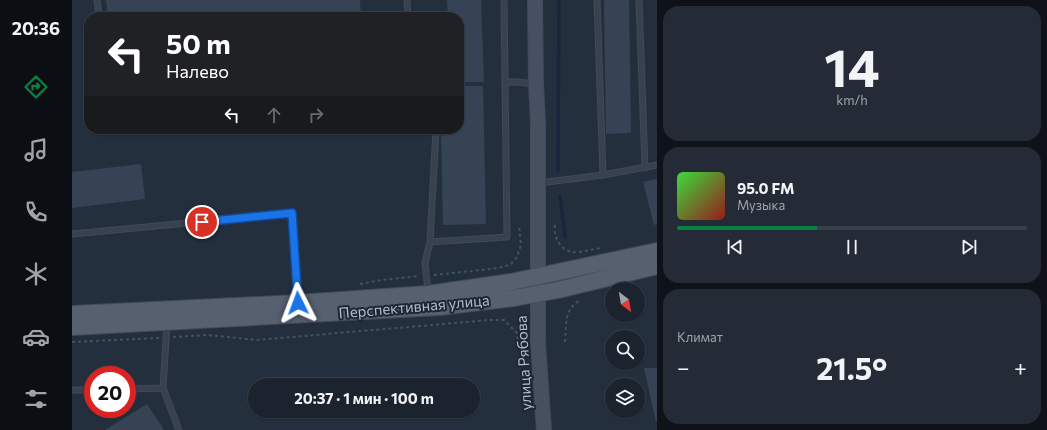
<!DOCTYPE html>
<html lang="ru">
<head>
<meta charset="utf-8">
<style>
  body { margin:0; font-family:Commissioner,sans-serif; background:#242b36; color:#f1f3f6; height:100vh; display:flex; flex-direction:column; font-size:15px; white-space:nowrap }
  * { box-sizing:border-box; margin:0 }
  p { font-size:13px; color:#a0a4aa }
  .icon { flex:none; width:22px; height:22px; fill:none; stroke:currentColor; stroke-width:2; stroke-linecap:round; stroke-linejoin:round }
  .map { position:relative; flex:1; overflow:hidden }
  .sheet { display:flex; flex-direction:column; gap:6px; padding:6px; background:#0f1319; width:390px }
  .sheet>* { flex:none }
  .guide { position:absolute; left:12px; top:12px; width:380px; height:122px; border-radius:16px; box-shadow:0 1px 3px #0004,0 0 0 1px #39404a; background:#202124; color:#fff; overflow:hidden }
  .needle { width:26px; rotate:149deg }
  .controls { position:absolute; left:533px; top:282px; display:grid; gap:8px }
  .controls a { display:grid; place-items:center; width:40px; height:40px; border-radius:50%; background:#1b232e; box-shadow:0 1px 3px #0004,0 0 0 1px #39404a; font-size:20px }
  .speed { position:absolute; left:12px; top:366px; display:flex; gap:8px; font-size:20px; font-weight:700; text-align:center }
  .speed>* { display:grid; place-content:center; width:52px; height:52px; border-radius:50%; background:#1b232e; box-shadow:0 1px 3px #0004,0 0 0 1px #39404a; line-height:1 }
  .speed .limit { border:6px solid #d22; background:#fff; color:#111 }
  .pin { position:absolute; display:grid; place-items:center; width:34px; height:34px; color:#fff; margin:-17px; border:2px solid #fff; border-radius:50%; box-shadow:0 1px 4px #0007 }
  .me { position:absolute; width:44px; margin:-22px; rotate:357deg; stroke-linejoin:round; filter:drop-shadow(0 0 3px #0008) }
  .turn { display:flex; align-items:center; gap:14px; height:84px; padding:0 16px; font-size:18px }
  .turn .icon { width:52px; height:52px; stroke-width:2.5 }
  .turn b { display:block; font-size:28px; line-height:34px }
  .lanes { display:flex; align-items:center; height:38px; padding:0 16px; background:#0003; justify-content:center; gap:20px; direction:ltr }
  .lanes .off { opacity:.35 }
  .big { font-size:30px; font-weight:700; line-height:1.1 }
  .sheet .tile { flex:1; display:flex; flex-direction:column; justify-content:center; gap:6px; min-width:0; padding:0 14px; border-radius:16px; background:#242b36 }
  .sheet .dial { align-items:center; gap:0 }
  .dial b { font-size:52px; line-height:1 }
  .song { display:flex; align-items:center; gap:12px }
  .cover { width:48px; height:48px; border-radius:6px; background:linear-gradient(135deg,hsl(120 70% 55%),hsl(0 70% 35%)) }
  .played { height:4px; border-radius:2px; background:linear-gradient(90deg,#0b8043 40%,#39404a 40%) }
  .keys { display:flex; justify-content:space-around; direction:ltr }
  .heat { display:flex; justify-content:space-between; align-items:center; font-size:22px; direction:ltr }
  .trip { position:absolute; left:176px; top:378px; width:232px; height:40px; border-radius:20px; background:#1b232e; box-shadow:0 1px 3px #0004,0 0 0 1px #39404a; font-weight:700; line-height:40px; text-align:center }
  main { display:flex; flex:1; min-height:0 }
  .tab-bar { display:flex; flex-direction:column; width:72px; justify-content:space-around; align-items:center; background:#0b0e12; color:#a0a4aa }
  .tab-bar .icon { width:28px; height:28px }
  .tab-bar .current { color:#0b8043 }
  .tab-bar b { font-size:18px; color:#f1f3f6 }
  .map>svg:first-child { display:block }
  .lines { fill:none; stroke-linecap:round; stroke-linejoin:round }
  .stream { stroke:#17263c; stroke-width:3.5 }
  .building { fill:#364354 }
  .service-casing { stroke:#414a57; stroke-width:7 }
  .secondary-casing { stroke:#414a57; stroke-width:16 }
  .primary-casing { stroke:#414a57; stroke-width:18 }
  .path { stroke:#3f5557; stroke-width:2; stroke-dasharray:3 3; stroke-linecap:butt }
  .service { stroke:#38414e; stroke-width:5 }
  .secondary { stroke:#465061; stroke-width:14 }
  .primary { stroke:#56606e; stroke-width:16 }
  .route-casing { stroke:#114b97; stroke-width:10 }
  .route { stroke:#1a73e8; stroke-width:7 }
  .labels { text-anchor:middle; stroke-width:4; stroke-linejoin:round; paint-order:stroke }
  .street-label { font-size:15px; fill:#b4bcc9; stroke:#1d2633 }
</style>
</head>
<body>
<main>
<nav class="tab-bar">
<b>20:36</b>
<svg class="icon current" aria-label="directions" viewBox="0 0 24 24"><path d="M12 3l9 9-9 9-9-9zM9 14v-3h6M13 9l2 2-2 2"/></svg>
<svg class="icon" aria-label="music" viewBox="0 0 24 24"><path d="M9 18V5l10-2v13"/><circle cx="6" cy="18" r="3"/><circle cx="16" cy="16" r="3"/></svg>
<svg class="icon" aria-label="phone" viewBox="0 0 24 24"><path d="M5 4h4l2 5-3 2q2 4 5 5l2-3 5 2v4C11 20 4 13 5 4z"/></svg>
<svg class="icon" aria-label="climate" viewBox="0 0 24 24"><path d="M12 3v18M4 7l16 10M4 17L20 7"/></svg>
<svg class="icon" aria-label="car" viewBox="0 0 24 24"><path d="M5 17H2v-5l4-1 3-4h7l3 4 3 1v5h-3M9 17h6M6 11h13"/><circle cx="7" cy="17" r="2"/><circle cx="17" cy="17" r="2"/></svg>
<svg class="icon" aria-label="filters" viewBox="0 0 24 24"><path d="M4 7h16M4 17h16"/><circle cx="9" cy="7" r="2"/><circle cx="15" cy="17" r="2"/></svg>
</nav>
<div class="map">
<svg width="585" height="430" viewBox="0 0 585 430">
  <rect width="100%" height="100%" fill="#242f3e"/>
  <g class="lines">
    <path class="stream" d="M486,171L487,0
      M488,196L493,237"/>
  </g>
  <path class="building" d="M34,0H288L289,17H36Z
    M375,0H409L412,82H387V17H376Z
    M532,0H557L559,133L534,134Z
    M387,86H411L414,224L371,225L369,129H387Z
    M69,164L73,199L0,208V172Z
    M585,179V224L582,225L571,182Z
    M572,368H585V422H584Z
    M75,404L92,430H33Z"/>
  <g class="lines">
    <g class="service-casing">
      <path id="service" d="M25,0L27,17
        M335,0L336,17
        M525,0L531,175
        M567,0L573,168
        M433,82H445L463,84
        M467,183L531,175L585,165
        M0,234L220,213L226,301
        M358,242L364,129
        M356,291L353,263L358,242L435,237L432,0
        M95,323L91,388L107,430
        M55,389L91,388
        M0,390H21"/>
    </g>
    <g class="secondary-casing">
      <path id="secondary" d="M463,0L464,84L466,123V343L472,430"/>
    </g>
    <g class="primary-casing">
      <path id="primary" d="M0,314L226,303L356,294L439,282L585,251
        M0,327L367,307L442,298L486,290L585,266"/>
    </g>
    <path class="path" d="M483,225C481,236 488,250 500,252C508,253 521,249 529,248
      M362,275L419,269L431,267L439,264L445,257L449,245L447,225
      M288,284L310,280L347,276
      M101,337L136,335L185,340L418,320H432L445,333L447,346
      M0,342L87,338
      M493,342C495,324 491,311 508,300"/>
    <use href="#service" class="service"/>
    <use href="#secondary" class="secondary"/>
    <use href="#primary" class="primary"/>
  </g>
  <g class="lines">
    <g class="route-casing">
      <path id="route" d="M130,222L220,213L226,303"/>
    </g>
    <use href="#route" class="route"/>
  </g>
  <g class="labels">
    <g class="street-label">
      <text transform="translate(342 307) rotate(-5)" y="5">Перспективная улица</text>
      <text transform="translate(452 363) rotate(-93)" y="5">улица Рябова</text>
    </g>
  </g>
</svg>
<div class="controls">
<a><svg class="needle" viewBox="-14 -14 28 28"><path d="M0-13l5 13h-10z" fill="#e53935"/><path d="M0 13l5-13h-10z" fill="#a0a4aa"/></svg></a>
<a><svg class="icon" aria-label="search" viewBox="0 0 24 24"><circle cx="10" cy="10" r="6"/><path d="M15 15l6 6"/></svg></a>
<a><svg class="icon" aria-label="layers" viewBox="0 0 24 24"><path d="M12 4l9 5-9 5-9-5zM3 14l9 5 9-5"/></svg></a>
</div>
<div class="speed"><div class="limit">20</div></div>
<div class="pin" style="left:130px;top:222px;background:#d93025"><svg class="icon" aria-label="arrive" viewBox="0 0 24 24"><path d="M6 21V4h12l-3 4 3 4H6"/></svg></div>
<svg class="me" style="left:226px;top:303px" viewBox="-20 -20 40 40"><path d="M0-17L14 15 0 8-14 15z" fill="#1a73e8" stroke="#fff" stroke-width="4"/></svg>
<div class="trip">20:37 · 1 мин · 100 m</div>
<div class="guide">
<div class="turn"><svg class="icon" aria-label="left" viewBox="0 0 24 24"><path d="M17 20v-9H6M10 6l-5 5 5 5"/></svg><div><b>50 m</b>Налево</div></div>
<div class="lanes"><svg class="icon" aria-label="left" viewBox="0 0 24 24"><path d="M17 20v-9H6M10 6l-5 5 5 5"/></svg><svg class="icon off" aria-label="ahead" viewBox="0 0 24 24"><path d="M12 20V5M6 11l6-6 6 6"/></svg><svg class="icon off" aria-label="right" viewBox="0 0 24 24"><path d="M7 20v-9h11M14 6l5 5-5 5"/></svg></div>
</div>
</div>
<section class="sheet">
<div class="tile dial"><b>14</b><p>km/h</p></div>
<div class="tile">
<div class="song"><i class="cover"></i><div><b>95.0 FM</b><p>Музыка</p></div></div>
<div class="played"></div>
<div class="keys"><svg class="icon" aria-label="previous" viewBox="0 0 24 24"><path d="M18 5L8 12l10 7zM5 5v14"/></svg><svg class="icon" aria-label="pause" viewBox="0 0 24 24"><path d="M8 5v14M16 5v14"/></svg><svg class="icon" aria-label="next" viewBox="0 0 24 24"><path d="M6 5l10 7-10 7zM19 5v14"/></svg></div>
</div>
<div class="tile"><p>Климат</p>
<div class="heat"><a>−</a><b class="big">21.5°</b><a>+</a></div>
</div>
</section>
</main>
</body>
</html>
